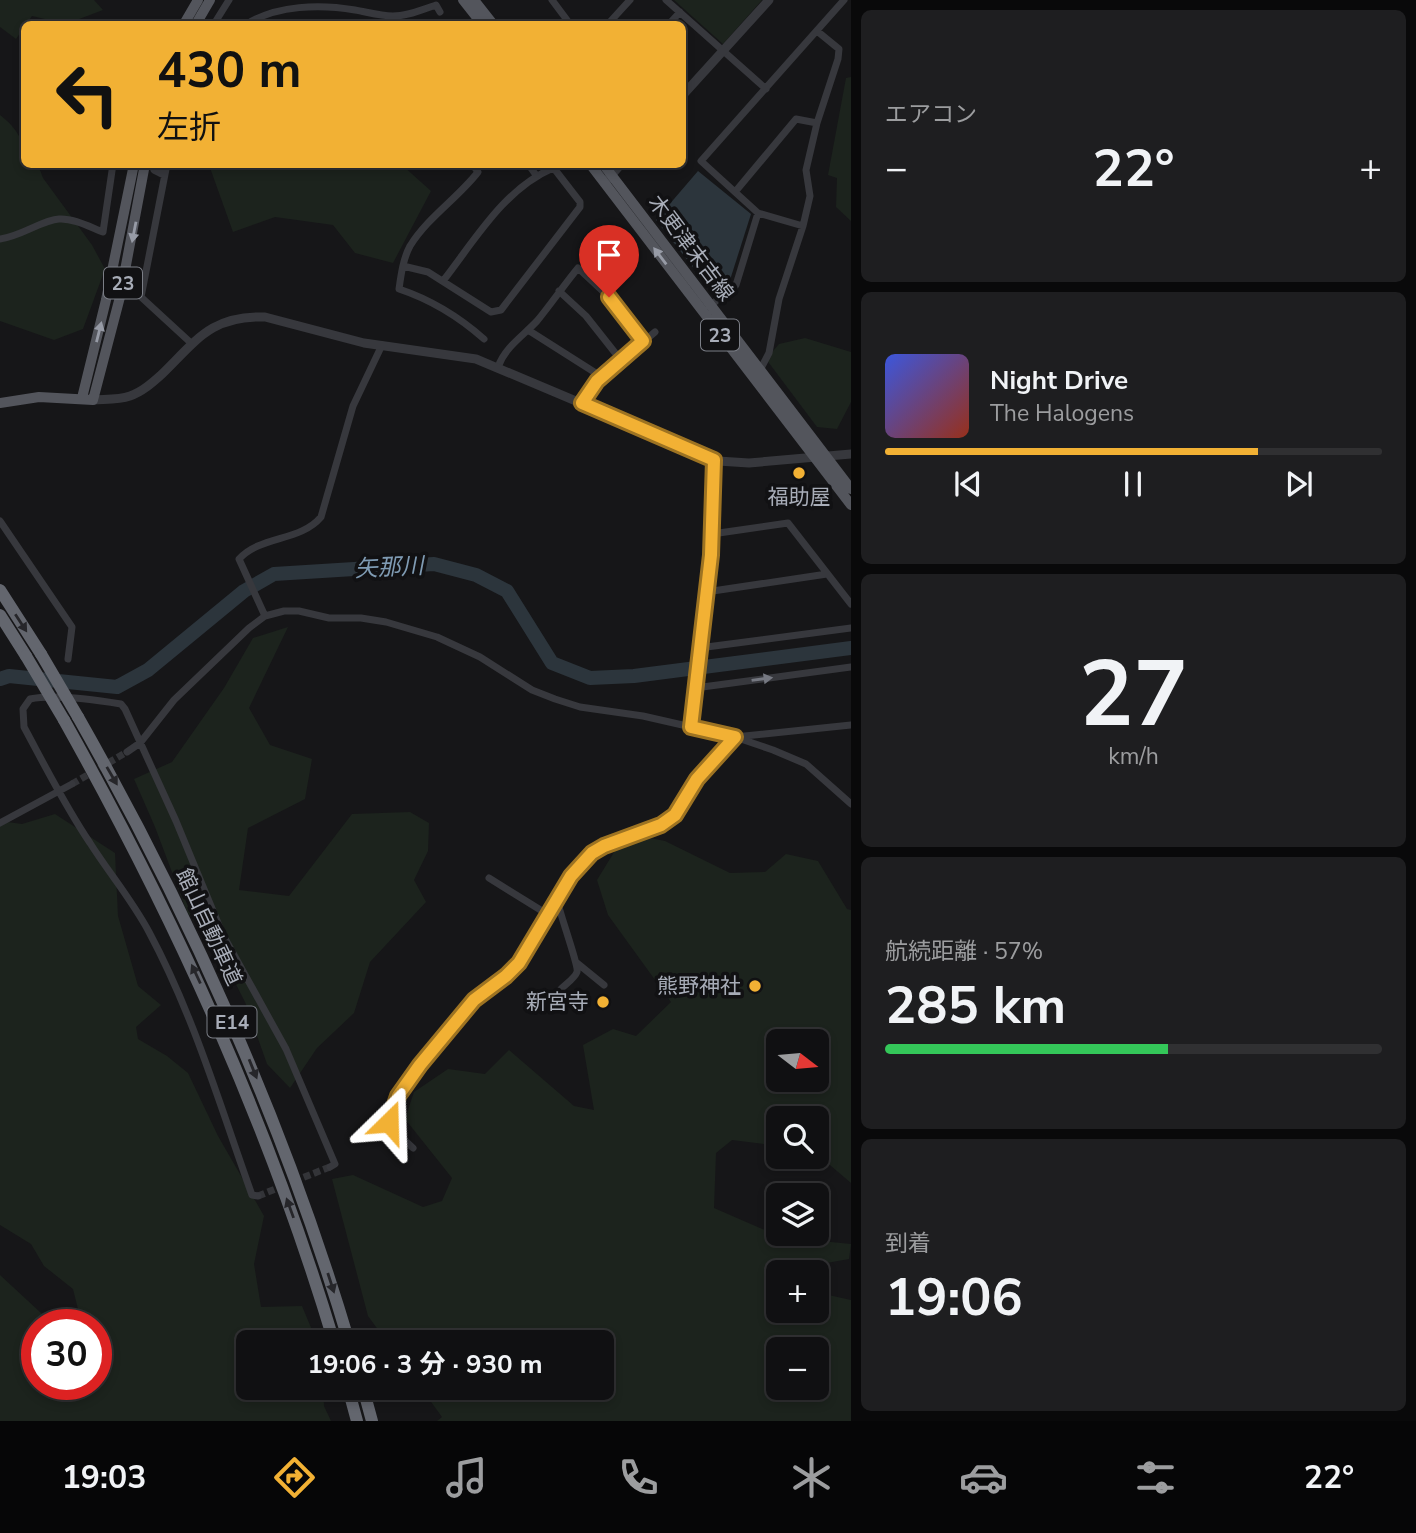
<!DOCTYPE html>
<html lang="ja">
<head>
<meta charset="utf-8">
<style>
  body { margin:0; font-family:"Nunito Sans","Noto Sans JP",sans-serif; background:#1e1e20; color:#f1f3f6; height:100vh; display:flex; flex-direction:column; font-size:26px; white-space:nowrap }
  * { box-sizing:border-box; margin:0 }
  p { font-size:23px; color:#9c9d9f }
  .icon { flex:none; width:38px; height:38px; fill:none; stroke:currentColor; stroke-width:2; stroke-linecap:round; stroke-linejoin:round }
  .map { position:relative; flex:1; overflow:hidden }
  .panel { display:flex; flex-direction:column; gap:10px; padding:10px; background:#09090a; width:565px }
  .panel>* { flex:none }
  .hud { position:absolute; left:21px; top:21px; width:665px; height:147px; border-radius:10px; box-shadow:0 4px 10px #0003,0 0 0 2px #303032; background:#f2b134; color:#111; overflow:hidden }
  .needle { width:46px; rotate:106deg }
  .controls { position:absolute; left:766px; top:1029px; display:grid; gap:14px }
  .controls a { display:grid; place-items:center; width:63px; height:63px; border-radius:10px; background:#101012; box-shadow:0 4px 10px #0003,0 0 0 2px #303032; font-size:35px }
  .speed { position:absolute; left:21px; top:1309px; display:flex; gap:14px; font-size:35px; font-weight:700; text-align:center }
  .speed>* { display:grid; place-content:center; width:91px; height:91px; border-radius:50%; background:#101012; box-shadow:0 4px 10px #0003,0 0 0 2px #303032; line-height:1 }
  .speed .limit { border:10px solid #d22; background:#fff; color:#111 }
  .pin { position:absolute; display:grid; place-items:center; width:60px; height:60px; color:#fff; margin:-72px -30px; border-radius:50% 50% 50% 0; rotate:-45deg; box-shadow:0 0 7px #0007 }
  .pin .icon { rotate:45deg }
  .me { position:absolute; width:77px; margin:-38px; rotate:22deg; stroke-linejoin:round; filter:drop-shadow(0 0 5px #0008) }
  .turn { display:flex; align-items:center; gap:24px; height:147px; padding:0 21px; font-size:32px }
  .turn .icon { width:91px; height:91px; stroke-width:2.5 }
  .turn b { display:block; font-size:49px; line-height:60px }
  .big { font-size:52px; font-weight:700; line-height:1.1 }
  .panel .widget { flex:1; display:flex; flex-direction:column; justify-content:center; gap:10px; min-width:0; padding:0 24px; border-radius:10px; background:#1e1e20 }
  .panel .dial { align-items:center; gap:0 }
  .dial b { font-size:91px; line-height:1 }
  .song { display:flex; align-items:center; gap:21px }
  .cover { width:84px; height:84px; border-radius:10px; background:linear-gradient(135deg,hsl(230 70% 55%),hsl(10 70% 35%)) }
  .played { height:7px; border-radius:4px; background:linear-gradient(90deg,#f2b134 75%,#303032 75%) }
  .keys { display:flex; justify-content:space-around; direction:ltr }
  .heat { display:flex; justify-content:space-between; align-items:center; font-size:38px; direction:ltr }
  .charge { height:10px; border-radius:5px; background:linear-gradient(90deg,#34c759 57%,#303032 0) }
  .trip { position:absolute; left:236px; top:1330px; width:378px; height:70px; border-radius:10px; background:#101012; box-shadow:0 4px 10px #0003,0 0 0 2px #303032; font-weight:700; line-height:70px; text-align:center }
  .tabs { display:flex; height:112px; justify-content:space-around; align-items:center; background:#060607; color:#9c9d9f }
  .tabs .icon { width:49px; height:49px }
  .tabs .active { color:#f2b134 }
  .tabs b { font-size:32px; color:#f1f3f6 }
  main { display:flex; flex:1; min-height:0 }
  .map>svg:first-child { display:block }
  .green { fill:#1c231d; fill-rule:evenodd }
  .water { fill:#2c353c }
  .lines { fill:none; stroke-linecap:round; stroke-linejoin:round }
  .river { stroke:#2c353c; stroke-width:14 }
  .minor-tunnel { stroke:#333438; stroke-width:7; stroke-dasharray:7 3.5; stroke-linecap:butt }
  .minor { stroke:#37383d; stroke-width:7 }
  .tertiary { stroke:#37383d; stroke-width:9 }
  .primary { stroke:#53555c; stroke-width:10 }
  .motorway { stroke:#63666e; stroke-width:12 }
  .motorway-bridge { stroke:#63666e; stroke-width:12 }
  .oneway { fill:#979ba6 }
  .oneway2 { fill:#26262a }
  .oneway3 { fill:#757881 }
  .route-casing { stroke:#9d7322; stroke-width:18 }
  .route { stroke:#f2b134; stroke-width:12 }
  .poi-dot { fill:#f2b134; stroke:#111113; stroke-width:2.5 }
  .labels { text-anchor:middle; stroke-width:7; stroke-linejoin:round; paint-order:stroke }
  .shield { fill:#111113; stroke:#7b7e86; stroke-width:2 }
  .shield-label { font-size:19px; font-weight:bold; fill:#a8adb8 }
  .street-label { font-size:21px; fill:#a8adb8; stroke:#111113 }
  .poi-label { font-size:21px; fill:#a8adb8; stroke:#111113; text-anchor:end }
  .water-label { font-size:23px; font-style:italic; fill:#7f9bb3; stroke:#111113 }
</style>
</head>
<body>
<main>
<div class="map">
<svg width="851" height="1421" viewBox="0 0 851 1421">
  <rect width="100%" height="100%" fill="#161618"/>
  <path class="green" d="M0,0H94L103,10L66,24L32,16L16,39L0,27Z
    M674,0H762L723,44Z
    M851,77V221L836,207L837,178L828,175L846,78Z
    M0,115C19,130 24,141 24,164L38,165L43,178L92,245L105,269L83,329L54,340L0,321Z
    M209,165H402L431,191L393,263L355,253L333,225L275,217L233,232Z
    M805,338L851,352V402L837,429L817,427L766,359L779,344Z
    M288,627L249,708L270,745L312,759L305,799L248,828L239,890L289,896L352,814L410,812L429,823L428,851L414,880L426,902L370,962L354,1013L317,1048L290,1088L267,1064L245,1002L223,959L187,912L155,827L134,779L172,762L224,688L253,638Z
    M55,814L115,853L118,916L138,986L161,1005L136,1027L138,1039L167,1056L188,1073L218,1136L264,1216L254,1264L261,1307L302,1306L317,1342H248V1388H323L324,1406L331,1421H0V1275L54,1325H37V1384H96V1325H82L73,1289L44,1266L31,1244L0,1225V821L22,824Z
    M645,837L665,841L730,873L765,872L786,854L818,861L847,909L851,910V1183L817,1154V1118H779V1146L732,1140L716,1153L714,1208L781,1237L851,1244L849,1259L810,1266L813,1272H779V1311H817V1281L824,1294L851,1300V1421H437L442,1417L421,1388H602V1342H387L368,1316L332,1179L353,1175L423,1207L442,1201L452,1178L405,1119L414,1092L448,1069L485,1074L509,1050L574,1106L594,1110L583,1045L613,1029L636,1036L671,1002L608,915L597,880L616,849ZM779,1041H817V1080H779ZM817,1349V1388H779V1349Z"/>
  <path class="water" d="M698,171L751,214L730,280L714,294L656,220Z"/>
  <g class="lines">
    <path class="river" d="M0,679L9,676L117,687L148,670L244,591L274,574L434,564L476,575L507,591L552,663L590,678L634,676L851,648"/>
    <path class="minor-tunnel" d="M72,784L127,752
      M294,1181L330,1167
      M258,1196L283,1186"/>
    <path class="minor" d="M552,0L570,24
      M666,0L766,89
      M214,24L229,0
      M247,24C277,5 320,4 355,10C367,12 380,16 393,16C407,16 422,10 436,5L440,12
      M608,24L630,0
      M669,24L680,12
      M167,164L141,297L191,343
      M472,164L478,172C458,198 428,217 410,246C403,259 401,275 399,289C432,300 458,316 484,339
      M528,164L536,175
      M154,170L164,175
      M735,192L796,119L817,123
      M758,213L803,226
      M0,239C22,236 42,220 59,219C73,218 90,227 103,232L113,164
      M403,266L428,272L491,312L501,310L580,207V202L556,171L553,168C504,189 475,240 443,281
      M559,291L586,316L620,359
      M711,305L736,285L758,213L701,161L844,0
      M528,330L602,377
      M498,367C505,347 523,336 537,321C551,304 564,285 578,268L609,297L643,341
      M760,370L769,353L779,299L803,226L810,196L806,170L817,123L838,59L839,49L817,31
      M582,403L597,381L655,332
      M0,521L72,627L68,659
      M712,534L788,523L851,604
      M706,592L827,574
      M265,616L239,559C261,535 300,542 321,517L353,406L382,345
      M699,648L851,628
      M695,688L851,667
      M691,727L711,555L714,460
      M127,752L140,743L174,700L249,628L265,616L284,611H299L329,618H361L386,622L437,637L480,657L532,690L555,699L580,707L643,716L735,737L773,750L806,764L851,804
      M0,823L72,784
      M489,878L547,914
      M557,899C559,912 579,966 577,972C575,978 566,984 561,989
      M577,963L604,985
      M413,1148L396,1132L389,1122L398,1095L420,1065L474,1000L506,976L519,963L571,876L592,853L604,846L661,825L675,815L697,779L735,737L851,725
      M258,1196L252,1195C220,1106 194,1016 149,932C132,900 109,873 90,843C65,806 45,766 24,727L23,709L30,699C53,694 97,700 121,704L125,709L176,821L223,935L286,1049L335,1164L330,1167"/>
    <path class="tertiary" d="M682,96L769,0
      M608,179L621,164
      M93,400C105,399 118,400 130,396C142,392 152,383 161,375C196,341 211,315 265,317L364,343L476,359L718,461L749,463L851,454"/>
    <path class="primary" d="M463,0L482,24
      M474,0L493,24
      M184,24L198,0
      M196,24L210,0
      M590,164L851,505
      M603,164L851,489
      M82,398L106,300L134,164
      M0,403L39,397L93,400L120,297L145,164"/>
    <path class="motorway" d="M0,590L41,654
      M0,615L26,656
      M78,717C191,916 284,1123 349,1342
      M64,720C176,920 268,1122 334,1342
      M348,1388L357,1421
      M363,1388L372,1421"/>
    <path class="motorway-bridge" d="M41,654L78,717
      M26,656L64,720"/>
  </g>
  <defs><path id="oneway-solid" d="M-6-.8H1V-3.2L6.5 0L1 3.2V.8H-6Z" transform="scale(1.75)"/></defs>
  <g class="oneway">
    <use href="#oneway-solid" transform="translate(134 232) rotate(101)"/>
    <use href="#oneway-solid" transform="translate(660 256) rotate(-127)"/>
    <use href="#oneway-solid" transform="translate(99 332) rotate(-76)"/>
  </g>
  <g class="oneway2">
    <use href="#oneway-solid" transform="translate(21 623) rotate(57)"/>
    <use href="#oneway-solid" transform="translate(112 776) rotate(60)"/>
    <use href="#oneway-solid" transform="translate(196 974) rotate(-115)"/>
    <use href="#oneway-solid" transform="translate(253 1069) rotate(68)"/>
    <use href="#oneway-solid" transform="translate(290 1208) rotate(-110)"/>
    <use href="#oneway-solid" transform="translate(331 1283) rotate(72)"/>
  </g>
  <use class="oneway3" href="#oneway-solid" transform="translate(762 679) rotate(-8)"/>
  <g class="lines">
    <g class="route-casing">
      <path id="route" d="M389,1122L398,1096L420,1065L474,1000L506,976L519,963L571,876L592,853L604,846L661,825L675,815L697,779L735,737L691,727L711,555L714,460L582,403L597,381L643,341L609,297"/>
    </g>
    <use href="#route" class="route"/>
  </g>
  <g class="poi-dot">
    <circle cx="799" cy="473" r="7"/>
    <circle cx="755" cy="986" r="7"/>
    <circle cx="603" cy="1002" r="7"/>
  </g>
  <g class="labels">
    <g class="shield">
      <rect x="104" y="267.5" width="38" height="31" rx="5"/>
      <rect x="701" y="319.5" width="38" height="31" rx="5"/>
      <rect x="207.5" y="1006.5" width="49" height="31" rx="5"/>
    </g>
    <g class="shield-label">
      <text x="123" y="290">23</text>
      <text x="720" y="342">23</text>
      <text x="232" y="1029">E14</text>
    </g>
    <g class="street-label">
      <text transform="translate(691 248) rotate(53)" y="7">木更津末吉線</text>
      <text transform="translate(209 927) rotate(65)" y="7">館山自動車道</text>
    </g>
    <g class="poi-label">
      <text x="799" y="504" text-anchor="middle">福助屋</text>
      <text x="741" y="993">熊野神社</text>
      <text x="589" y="1009">新宮寺</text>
    </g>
    <g class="water-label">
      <text transform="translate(389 567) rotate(-3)" y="8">矢那川</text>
    </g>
  </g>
</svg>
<div class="controls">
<a><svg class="needle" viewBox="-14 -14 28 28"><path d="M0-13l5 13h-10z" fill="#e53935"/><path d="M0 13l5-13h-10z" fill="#9c9d9f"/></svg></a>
<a><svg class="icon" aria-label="search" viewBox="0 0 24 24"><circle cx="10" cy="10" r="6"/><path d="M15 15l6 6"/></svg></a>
<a><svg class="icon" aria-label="layers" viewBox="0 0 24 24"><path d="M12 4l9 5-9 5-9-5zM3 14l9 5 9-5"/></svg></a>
<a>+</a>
<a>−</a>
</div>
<div class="speed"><div class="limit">30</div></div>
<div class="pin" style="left:609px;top:297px;background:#d93025"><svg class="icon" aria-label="arrive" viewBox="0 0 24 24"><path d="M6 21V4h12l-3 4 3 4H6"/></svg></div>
<svg class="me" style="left:389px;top:1122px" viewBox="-20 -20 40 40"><path d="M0-17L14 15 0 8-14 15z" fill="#f2b134" stroke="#fff" stroke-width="4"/></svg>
<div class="trip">19:06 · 3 分 · 930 m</div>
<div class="hud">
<div class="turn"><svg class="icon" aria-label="left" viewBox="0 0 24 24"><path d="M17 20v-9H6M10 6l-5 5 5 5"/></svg><div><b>430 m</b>左折</div></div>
</div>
</div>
<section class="panel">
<div class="widget"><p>エアコン</p>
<div class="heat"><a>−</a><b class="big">22°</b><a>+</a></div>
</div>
<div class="widget">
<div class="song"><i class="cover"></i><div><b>Night Drive</b><p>The Halogens</p></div></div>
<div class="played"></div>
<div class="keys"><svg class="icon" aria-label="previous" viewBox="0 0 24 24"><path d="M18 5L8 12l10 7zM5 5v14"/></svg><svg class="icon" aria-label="pause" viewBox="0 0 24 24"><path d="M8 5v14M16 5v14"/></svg><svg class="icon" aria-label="next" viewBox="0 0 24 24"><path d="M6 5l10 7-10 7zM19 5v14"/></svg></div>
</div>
<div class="widget dial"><b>27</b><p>km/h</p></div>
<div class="widget"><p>航続距離 · 57%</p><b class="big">285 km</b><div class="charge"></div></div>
<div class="widget"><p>到着</p><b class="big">19:06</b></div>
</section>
</main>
<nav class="tabs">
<b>19:03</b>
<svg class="icon active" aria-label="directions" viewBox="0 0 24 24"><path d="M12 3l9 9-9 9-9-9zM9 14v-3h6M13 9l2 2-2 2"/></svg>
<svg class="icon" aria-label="music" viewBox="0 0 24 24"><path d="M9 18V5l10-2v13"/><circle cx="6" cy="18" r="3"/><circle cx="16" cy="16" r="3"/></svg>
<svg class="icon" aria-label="phone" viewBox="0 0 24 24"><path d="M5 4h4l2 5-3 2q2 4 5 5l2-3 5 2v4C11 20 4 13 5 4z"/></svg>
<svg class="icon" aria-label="climate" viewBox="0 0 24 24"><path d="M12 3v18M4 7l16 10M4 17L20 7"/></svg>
<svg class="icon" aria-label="car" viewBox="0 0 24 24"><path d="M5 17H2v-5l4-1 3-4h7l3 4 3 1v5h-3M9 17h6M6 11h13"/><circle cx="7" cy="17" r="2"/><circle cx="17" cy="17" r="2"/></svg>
<svg class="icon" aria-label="filters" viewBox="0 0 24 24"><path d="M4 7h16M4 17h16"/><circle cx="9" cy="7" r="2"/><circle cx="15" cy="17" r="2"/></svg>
<b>22°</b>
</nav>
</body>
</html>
